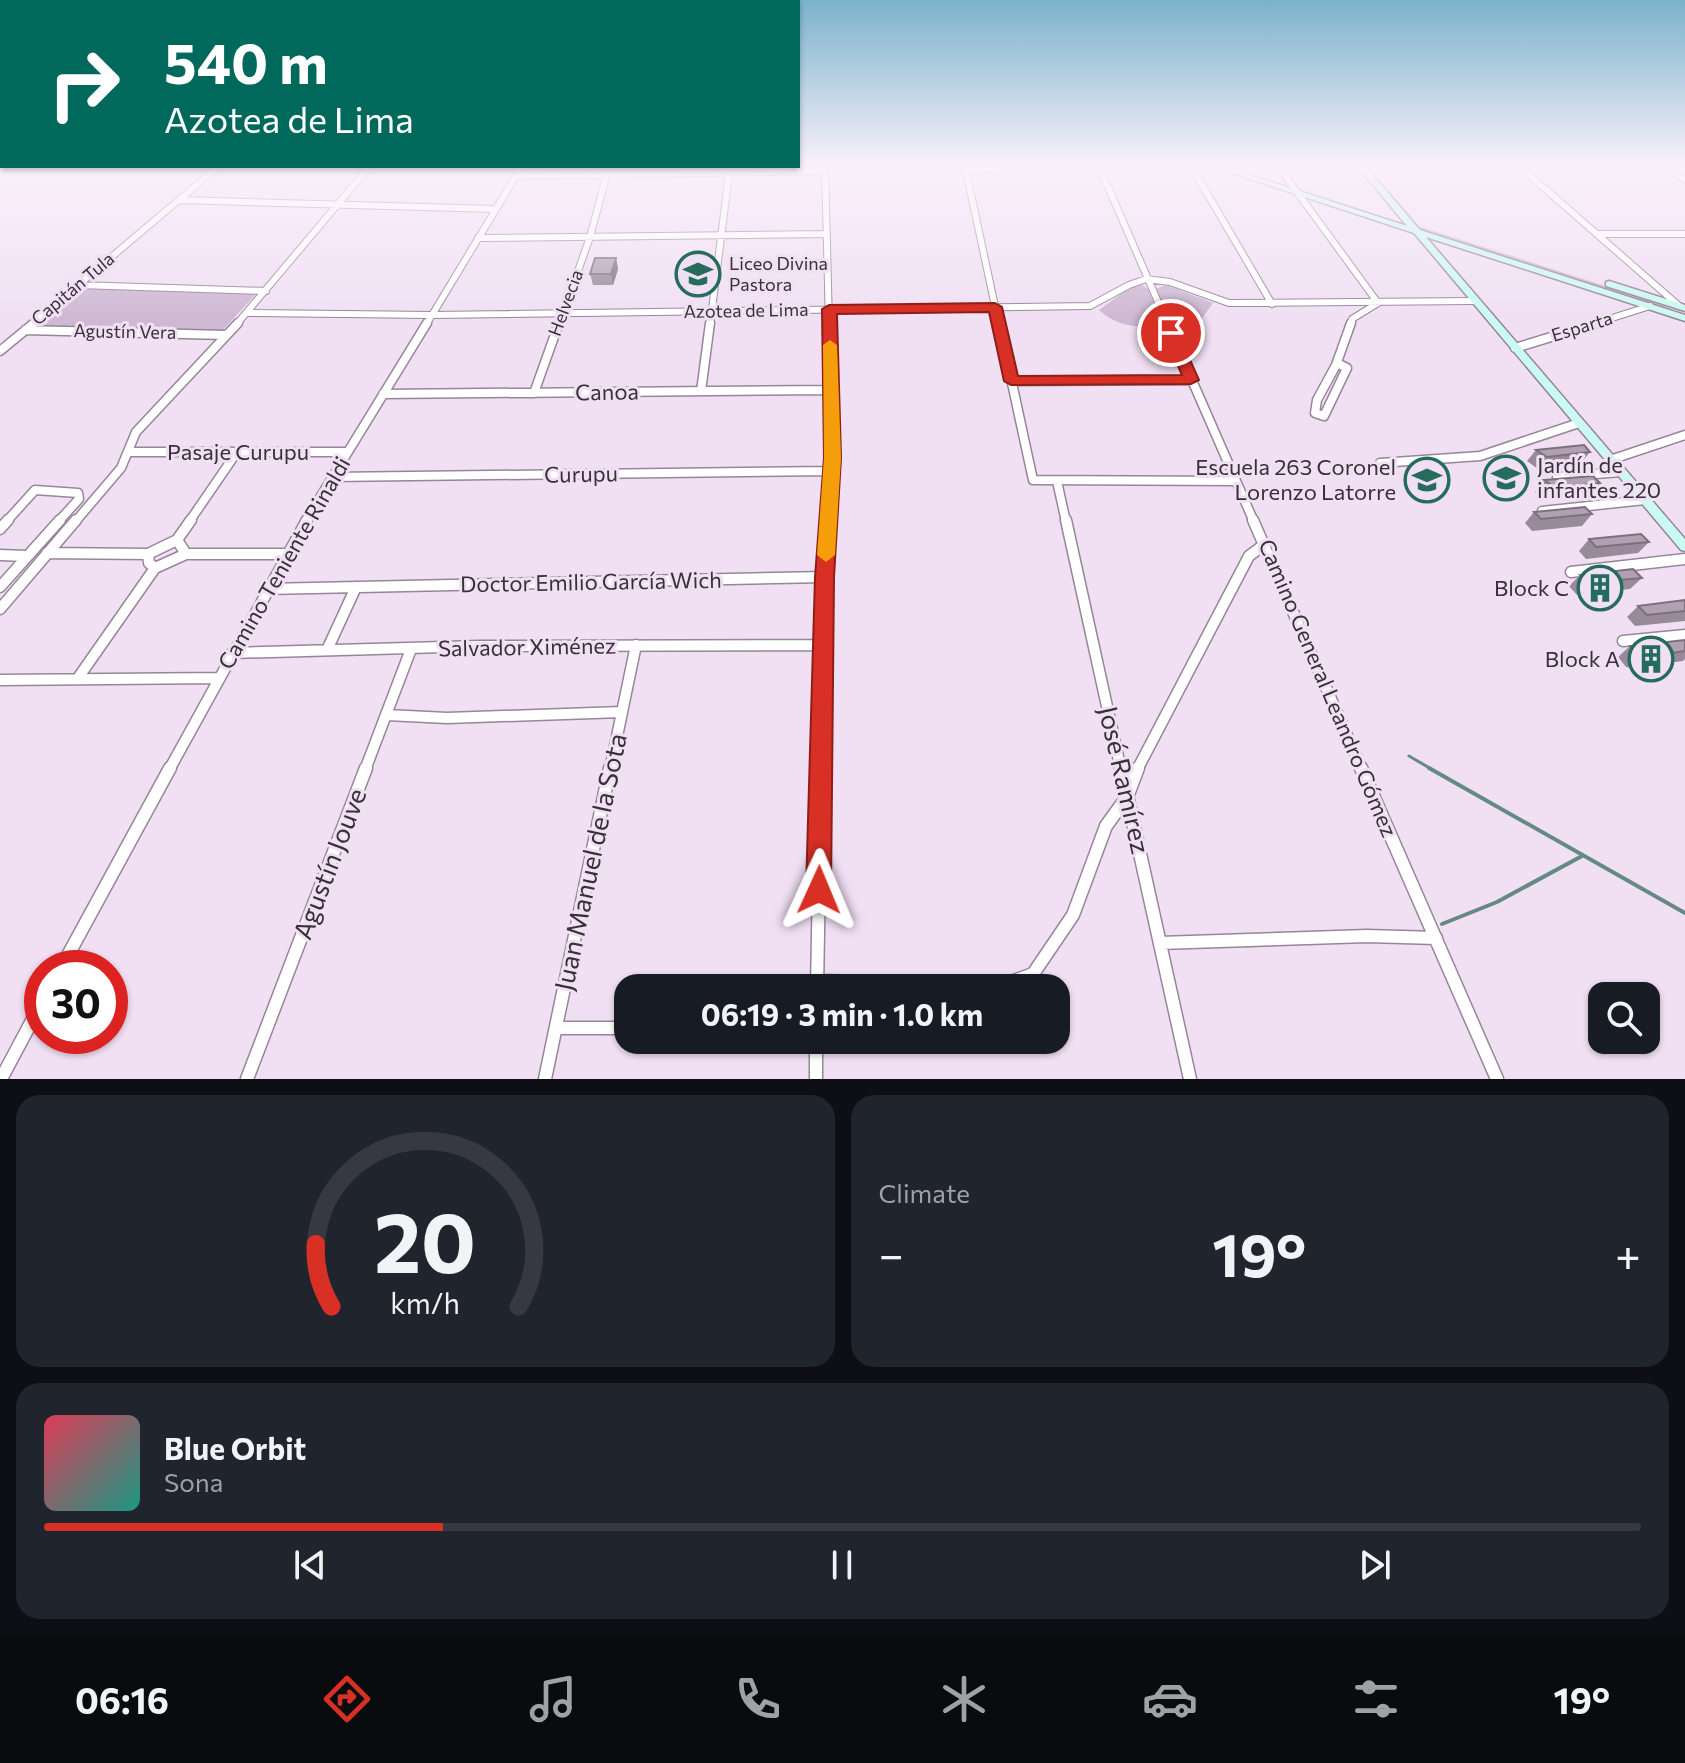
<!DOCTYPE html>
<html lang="en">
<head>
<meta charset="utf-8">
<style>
  body { margin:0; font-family:Commissioner,sans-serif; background:#20242c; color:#f1f3f6; height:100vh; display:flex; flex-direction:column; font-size:30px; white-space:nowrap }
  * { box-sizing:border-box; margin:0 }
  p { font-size:26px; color:#9ea1a6 }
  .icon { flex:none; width:44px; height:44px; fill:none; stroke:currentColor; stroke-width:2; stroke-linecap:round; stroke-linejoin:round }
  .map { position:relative; height:1079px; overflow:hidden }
  .drawer { display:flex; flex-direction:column; gap:16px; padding:16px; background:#0d0f14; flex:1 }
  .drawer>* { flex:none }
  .hud { position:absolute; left:0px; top:0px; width:800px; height:168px; box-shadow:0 2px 6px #0004; background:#00695c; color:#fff; overflow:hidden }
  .controls { position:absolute; left:1588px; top:982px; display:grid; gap:16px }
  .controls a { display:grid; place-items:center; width:72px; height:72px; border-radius:16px; background:#171b24; box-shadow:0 2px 6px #0004; font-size:40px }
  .speed { position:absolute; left:24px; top:950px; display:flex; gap:16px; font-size:40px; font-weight:700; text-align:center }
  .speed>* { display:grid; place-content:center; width:104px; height:104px; border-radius:50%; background:#171b24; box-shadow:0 2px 6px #0004; line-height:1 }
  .speed .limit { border:12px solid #d22; background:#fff; color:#111 }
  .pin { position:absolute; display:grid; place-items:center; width:68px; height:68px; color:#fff; margin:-34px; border:4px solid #fff; border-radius:50%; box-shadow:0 2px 8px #0007 }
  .me { position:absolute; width:88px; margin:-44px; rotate:1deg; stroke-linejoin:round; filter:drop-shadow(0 0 6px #0008) }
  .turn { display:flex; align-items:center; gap:28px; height:168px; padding:0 32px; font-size:36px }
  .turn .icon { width:104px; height:104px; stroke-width:2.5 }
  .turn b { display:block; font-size:56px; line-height:68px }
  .big { font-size:60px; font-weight:700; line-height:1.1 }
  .drawer .widget { flex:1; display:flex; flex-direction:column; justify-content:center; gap:12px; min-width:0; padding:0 28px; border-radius:24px; background:#20242c }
  .drawer .dial { align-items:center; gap:0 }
  .dial svg { height:208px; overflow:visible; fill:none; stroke:#363941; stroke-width:7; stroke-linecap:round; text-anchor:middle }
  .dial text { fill:#f1f3f6; stroke:none }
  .song { display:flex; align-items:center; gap:24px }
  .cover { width:96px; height:96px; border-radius:12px; background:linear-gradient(135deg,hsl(350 70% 55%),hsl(170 70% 35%)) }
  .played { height:8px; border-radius:4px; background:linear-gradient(90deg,#d93025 25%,#363941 25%) }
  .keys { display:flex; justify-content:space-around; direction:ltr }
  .heat { display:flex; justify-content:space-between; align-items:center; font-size:44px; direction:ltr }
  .drawer .tiles { flex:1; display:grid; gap:16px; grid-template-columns:1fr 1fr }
  .widget:last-child { grid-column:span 2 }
  .trip { position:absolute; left:614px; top:974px; width:456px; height:80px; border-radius:24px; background:#171b24; box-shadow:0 2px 6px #0004; font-weight:700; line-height:80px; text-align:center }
  .dock { display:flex; height:128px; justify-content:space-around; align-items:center; background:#090b0e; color:#9ea1a6 }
  .dock .icon { width:56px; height:56px }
  .dock .on { color:#d93025 }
  .dock b { font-size:36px; color:#f1f3f6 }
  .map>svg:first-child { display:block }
  .green { fill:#cfb8d3 }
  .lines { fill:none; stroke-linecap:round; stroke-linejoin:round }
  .stream-far1 { stroke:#658983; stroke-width:3 }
  .stream { stroke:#658983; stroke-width:4 }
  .street-far3-casing { stroke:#968698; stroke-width:8 }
  .street-far2-casing { stroke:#968698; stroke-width:11 }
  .street-far1-casing { stroke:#968698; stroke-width:13 }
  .street-casing { stroke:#968698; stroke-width:15 }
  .secondary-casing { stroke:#968698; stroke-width:3 }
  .street-far3 { stroke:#fff; stroke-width:6 }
  .street-far2 { stroke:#fff; stroke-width:8 }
  .street-far1 { stroke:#fff; stroke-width:10 }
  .street { stroke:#fff; stroke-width:12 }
  .secondary { fill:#cafaf2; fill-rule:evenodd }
  .wall { fill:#988a9a }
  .shaded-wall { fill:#7c707d }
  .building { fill:#b1a0b3; stroke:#7c707d; stroke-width:2 }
  .route { fill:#d93025; stroke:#8d1f18; stroke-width:2 }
  .slow { fill:#f59e0b }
  .labels { text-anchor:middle; stroke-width:6; stroke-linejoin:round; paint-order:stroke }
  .far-poi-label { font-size:18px; fill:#363037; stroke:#f1e0f4; text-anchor:start }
  .far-street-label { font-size:18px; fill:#363037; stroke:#f1e0f4 }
  .street-label { font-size:22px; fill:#363037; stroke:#f1e0f4 }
  .poi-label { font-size:22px; fill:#363037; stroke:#f1e0f4; text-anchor:end }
  .near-street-label { font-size:26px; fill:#363037; stroke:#f1e0f4 }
</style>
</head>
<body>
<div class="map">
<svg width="1685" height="1079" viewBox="0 0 1685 1079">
  <rect width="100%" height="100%" fill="#f1e0f4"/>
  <path class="green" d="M1421,227L1649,300L1685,315L1417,228Z
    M1133,285H1142L1148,289L1164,327C1139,327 1119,328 1099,310Z
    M1166,285L1213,303L1181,348L1156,289Z
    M82,288L253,293L256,294L221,332L36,326Z"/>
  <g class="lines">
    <path class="stream-far1" d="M1409,756L1433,770"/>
    <path class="stream" d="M1429,768L1685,913
      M1442,924L1497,902L1582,856"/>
    <g class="street-far3-casing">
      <path id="street-far3" d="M825,166L829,325
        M965,166L999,325
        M1099,166L1168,325
        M1191,166L1272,304
        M1278,166L1378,303L1352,319L1350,325
        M1519,166L1678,305
        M1665,166L1685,180
        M966,170L1100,168
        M516,176L825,171
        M179,200L495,209
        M1599,234H1685
        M478,238L827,234
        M78,285L266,291
        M247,313L432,315L1090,306L1129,285L1146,279L1170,282L1229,303L1474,301
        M31,325L219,166
        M236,325L370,166
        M426,325L522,166
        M559,325L590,237L609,166
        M710,325L730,166
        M1590,325L1650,306"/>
    </g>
    <g class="street-far2-casing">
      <path id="street-far2" d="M999,323L1033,480L1236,481
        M1167,323L1254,522
        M25,330L225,335
        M1515,348L1597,323
        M0,351L34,323
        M1337,363L1347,368L1324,416L1315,413L1317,400L1336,365L1351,323
        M1011,381L1191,380
        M701,391L710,323
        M534,393L559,323
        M383,394L831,390
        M129,452H347
        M1610,460L1685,435
        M1380,463L1480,456L1579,423
        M332,477L830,471
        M1557,477L1621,472
        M1057,481L1066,522
        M1542,511L1645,500
        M6,522L35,490L78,493L79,499L58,522
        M75,522L121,468L136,432L238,323
        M189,522L237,452
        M305,522L427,323
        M828,522L832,458L829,323"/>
    </g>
    <g class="street-far1-casing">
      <path id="street-far1" d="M1066,520L1121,770
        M1253,520L1362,770
        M0,529L8,520
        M177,540L186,554H286
        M47,553L148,554
        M0,555L26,556
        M155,568L186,554
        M1571,572L1685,559
        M0,587L60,520
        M266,589L825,577
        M0,609L76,520
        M1623,641L1685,635
        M327,650L356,587
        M232,653L479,646L823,645
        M78,678L155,568L149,563L148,554L177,540L191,520
        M0,680L218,678
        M387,715L447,718L622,712
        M169,770L307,520
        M365,770L411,649
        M610,770L636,645
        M821,770L828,520
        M1137,770L1249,556L1265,544"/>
    </g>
    <g class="street-casing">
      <path id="street" d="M1121,768L1190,1079
        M1361,768L1497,1079
        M1160,943L1367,936L1436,938
        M61,968L170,768
        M817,981L1003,985L1033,974L1073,915L1106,826L1127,797L1138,768
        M817,988L821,768
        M556,1028H628
        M816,1040V1079
        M1,1079L42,1002
        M247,1079L366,768
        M545,1079L610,768"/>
    </g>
    <g class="secondary-casing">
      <path id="secondary" d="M1210,166H1222L1407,226L1357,166H1365L1420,230L1685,315V321L1426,237L1685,539V551L1681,550L1414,233Z
        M1609,281L1685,305V311L1606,286V282Z"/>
    </g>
    <use href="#street-far3" class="street-far3"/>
    <use href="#street-far2" class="street-far2"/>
    <use href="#street-far1" class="street-far1"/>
    <use href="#street" class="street"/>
    <use href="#secondary" class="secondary"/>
  </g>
  <path class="wall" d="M616,258L618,269L613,285H593L590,274Z
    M1536,450L1590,452L1581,463L1538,469L1527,461Z
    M1544,480L1600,483L1591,495L1546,500L1535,492Z
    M1534,512L1592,514L1582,526L1532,531L1525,523Z
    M1589,539L1649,542L1638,553L1586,559L1579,551Z
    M1580,575L1642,578L1630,589L1577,595L1569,586Z
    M1685,600V621L1635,626L1627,617L1638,606Z
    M1685,640V659L1683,661L1632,668L1626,667L1618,657L1630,646Z"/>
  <path class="shaded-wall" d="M616,258L618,269L613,285L611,274Z"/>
  <path class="building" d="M595,258H616L611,274H590Z
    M1584,445L1590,452L1547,457L1536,450Z
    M1593,476L1600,483L1556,488L1544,480Z
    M1585,507L1592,514L1541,519L1534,512Z
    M1641,534L1649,542L1596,547L1589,539Z
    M1633,569L1642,578L1587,583L1580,575Z
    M1685,600V611L1647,615L1638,606Z
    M1685,640V651L1644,657L1638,656L1630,646Z"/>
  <linearGradient id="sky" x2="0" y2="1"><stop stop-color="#7bb2cc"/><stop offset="0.52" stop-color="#f9f1fa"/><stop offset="1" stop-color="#f9f1fa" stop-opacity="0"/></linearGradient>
  <rect width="1685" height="317" fill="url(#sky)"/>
  <path class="route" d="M995,303L1002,307L1018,376L1182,375L1163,333L1171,329L1178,333L1199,380L1191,384L1011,385L1004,381L989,312L837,314L841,458L834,577L831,890L828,898L819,902L810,898L806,890L815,577L824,458L822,309L829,305Z"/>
  <path class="slow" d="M830,340L837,345L841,458L835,555L826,562L817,555L824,458L823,345Z"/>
  <defs>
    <g id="school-ring" transform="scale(2.3)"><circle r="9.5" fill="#f1e0f4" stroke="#256b5e" stroke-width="1.5"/><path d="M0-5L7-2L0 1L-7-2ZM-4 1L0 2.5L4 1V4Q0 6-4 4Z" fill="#256b5e"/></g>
    <g id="building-ring" transform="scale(2.3)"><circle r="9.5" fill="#f1e0f4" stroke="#256b5e" stroke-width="1.5"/><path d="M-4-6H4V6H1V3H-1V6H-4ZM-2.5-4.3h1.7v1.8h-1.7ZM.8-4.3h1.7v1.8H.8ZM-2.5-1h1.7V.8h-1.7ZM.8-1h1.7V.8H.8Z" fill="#256b5e"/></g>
  </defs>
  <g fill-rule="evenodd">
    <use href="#school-ring" x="698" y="274"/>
    <use href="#school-ring" x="1506" y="478"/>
    <use href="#school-ring" x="1427" y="480"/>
    <use href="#building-ring" x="1600" y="588"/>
    <use href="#building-ring" x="1651" y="659"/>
  </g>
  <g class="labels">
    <g class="far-poi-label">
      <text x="729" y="270">Liceo Divina<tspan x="729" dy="21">Pastora</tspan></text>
    </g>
    <g class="far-street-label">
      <text transform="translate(73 289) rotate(-40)" y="6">Capitán Tula</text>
      <text transform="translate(566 303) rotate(-70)" y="6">Helvecia</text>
      <text transform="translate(746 311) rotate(-1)" y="6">Azotea de Lima</text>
      <text transform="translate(1582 327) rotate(-17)" y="6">Esparta</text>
      <text transform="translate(125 332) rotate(1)" y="6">Agustín Vera</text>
    </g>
    <g class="street-label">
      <text transform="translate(607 392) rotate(-1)" y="8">Canoa</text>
      <text x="238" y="460">Pasaje Curupu</text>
      <text transform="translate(581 474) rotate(-1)" y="8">Curupu</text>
      <text transform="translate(284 563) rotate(-60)" y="8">Camino Teniente Rinaldi</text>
      <text transform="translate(591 582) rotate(-1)" y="8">Doctor Emilio García Wich</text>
      <text transform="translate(527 647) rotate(-1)" y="8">Salvador Ximénez</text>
      <text transform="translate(1328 688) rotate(67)" y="8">Camino General Leandro Gómez</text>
    </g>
    <g class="poi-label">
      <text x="1537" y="473" text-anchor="start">Jardín de<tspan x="1537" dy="25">infantes 220</tspan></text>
      <text x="1396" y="475">Escuela 263 Coronel<tspan x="1396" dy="25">Lorenzo Latorre</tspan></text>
      <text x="1569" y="596">Block C</text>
      <text x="1620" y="667">Block A</text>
    </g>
    <g class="near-street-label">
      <text transform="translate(1124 780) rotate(77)" y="9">José Ramírez</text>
      <text transform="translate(591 862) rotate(-78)" y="9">Juan Manuel de la Sota</text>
      <text transform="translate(330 864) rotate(-69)" y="9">Agustín Jouve</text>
    </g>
  </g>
</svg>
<div class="controls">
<a><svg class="icon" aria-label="search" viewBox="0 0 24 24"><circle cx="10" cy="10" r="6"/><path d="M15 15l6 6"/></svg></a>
</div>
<div class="speed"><div class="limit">30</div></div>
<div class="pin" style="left:1171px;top:333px;background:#d93025"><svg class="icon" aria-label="arrive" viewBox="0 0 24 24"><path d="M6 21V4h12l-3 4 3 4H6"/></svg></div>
<svg class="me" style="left:819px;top:890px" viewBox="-20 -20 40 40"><path d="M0-17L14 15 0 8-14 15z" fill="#d93025" stroke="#fff" stroke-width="4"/></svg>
<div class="trip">06:19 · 3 min · 1.0 km</div>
<div class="hud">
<div class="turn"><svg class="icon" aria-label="right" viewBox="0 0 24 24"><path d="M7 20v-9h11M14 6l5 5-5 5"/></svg><div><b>540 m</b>Azotea de Lima</div></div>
</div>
</div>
<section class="drawer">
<div class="tiles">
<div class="widget dial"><svg viewBox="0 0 100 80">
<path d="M14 69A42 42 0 1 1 86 69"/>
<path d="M14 69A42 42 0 0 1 8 45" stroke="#d93025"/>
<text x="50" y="56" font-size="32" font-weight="700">20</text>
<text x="50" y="72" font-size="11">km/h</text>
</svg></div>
<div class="widget"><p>Climate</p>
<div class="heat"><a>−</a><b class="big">19°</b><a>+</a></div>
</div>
<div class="widget">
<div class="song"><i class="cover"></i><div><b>Blue Orbit</b><p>Sona</p></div></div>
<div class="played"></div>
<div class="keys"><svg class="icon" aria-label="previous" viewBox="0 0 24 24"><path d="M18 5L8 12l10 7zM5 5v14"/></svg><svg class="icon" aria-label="pause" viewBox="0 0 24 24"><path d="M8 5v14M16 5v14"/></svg><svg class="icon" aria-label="next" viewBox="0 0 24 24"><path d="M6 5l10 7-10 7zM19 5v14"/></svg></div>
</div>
</div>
</section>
<nav class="dock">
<b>06:16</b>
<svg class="icon on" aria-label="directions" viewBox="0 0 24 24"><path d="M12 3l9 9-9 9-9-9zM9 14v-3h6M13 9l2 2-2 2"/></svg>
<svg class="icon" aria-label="music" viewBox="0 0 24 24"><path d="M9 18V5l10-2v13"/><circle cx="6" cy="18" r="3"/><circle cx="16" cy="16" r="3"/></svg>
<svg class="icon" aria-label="phone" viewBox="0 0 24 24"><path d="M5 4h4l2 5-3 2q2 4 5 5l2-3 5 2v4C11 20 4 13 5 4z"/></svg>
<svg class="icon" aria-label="climate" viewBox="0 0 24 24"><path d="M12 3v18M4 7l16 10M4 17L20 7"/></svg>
<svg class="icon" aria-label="car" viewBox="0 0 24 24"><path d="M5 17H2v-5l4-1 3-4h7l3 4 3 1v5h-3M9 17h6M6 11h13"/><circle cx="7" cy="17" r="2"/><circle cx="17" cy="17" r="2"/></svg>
<svg class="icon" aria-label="filters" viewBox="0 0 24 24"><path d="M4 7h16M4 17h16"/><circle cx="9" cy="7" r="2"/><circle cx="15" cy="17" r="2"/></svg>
<b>19°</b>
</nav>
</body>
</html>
